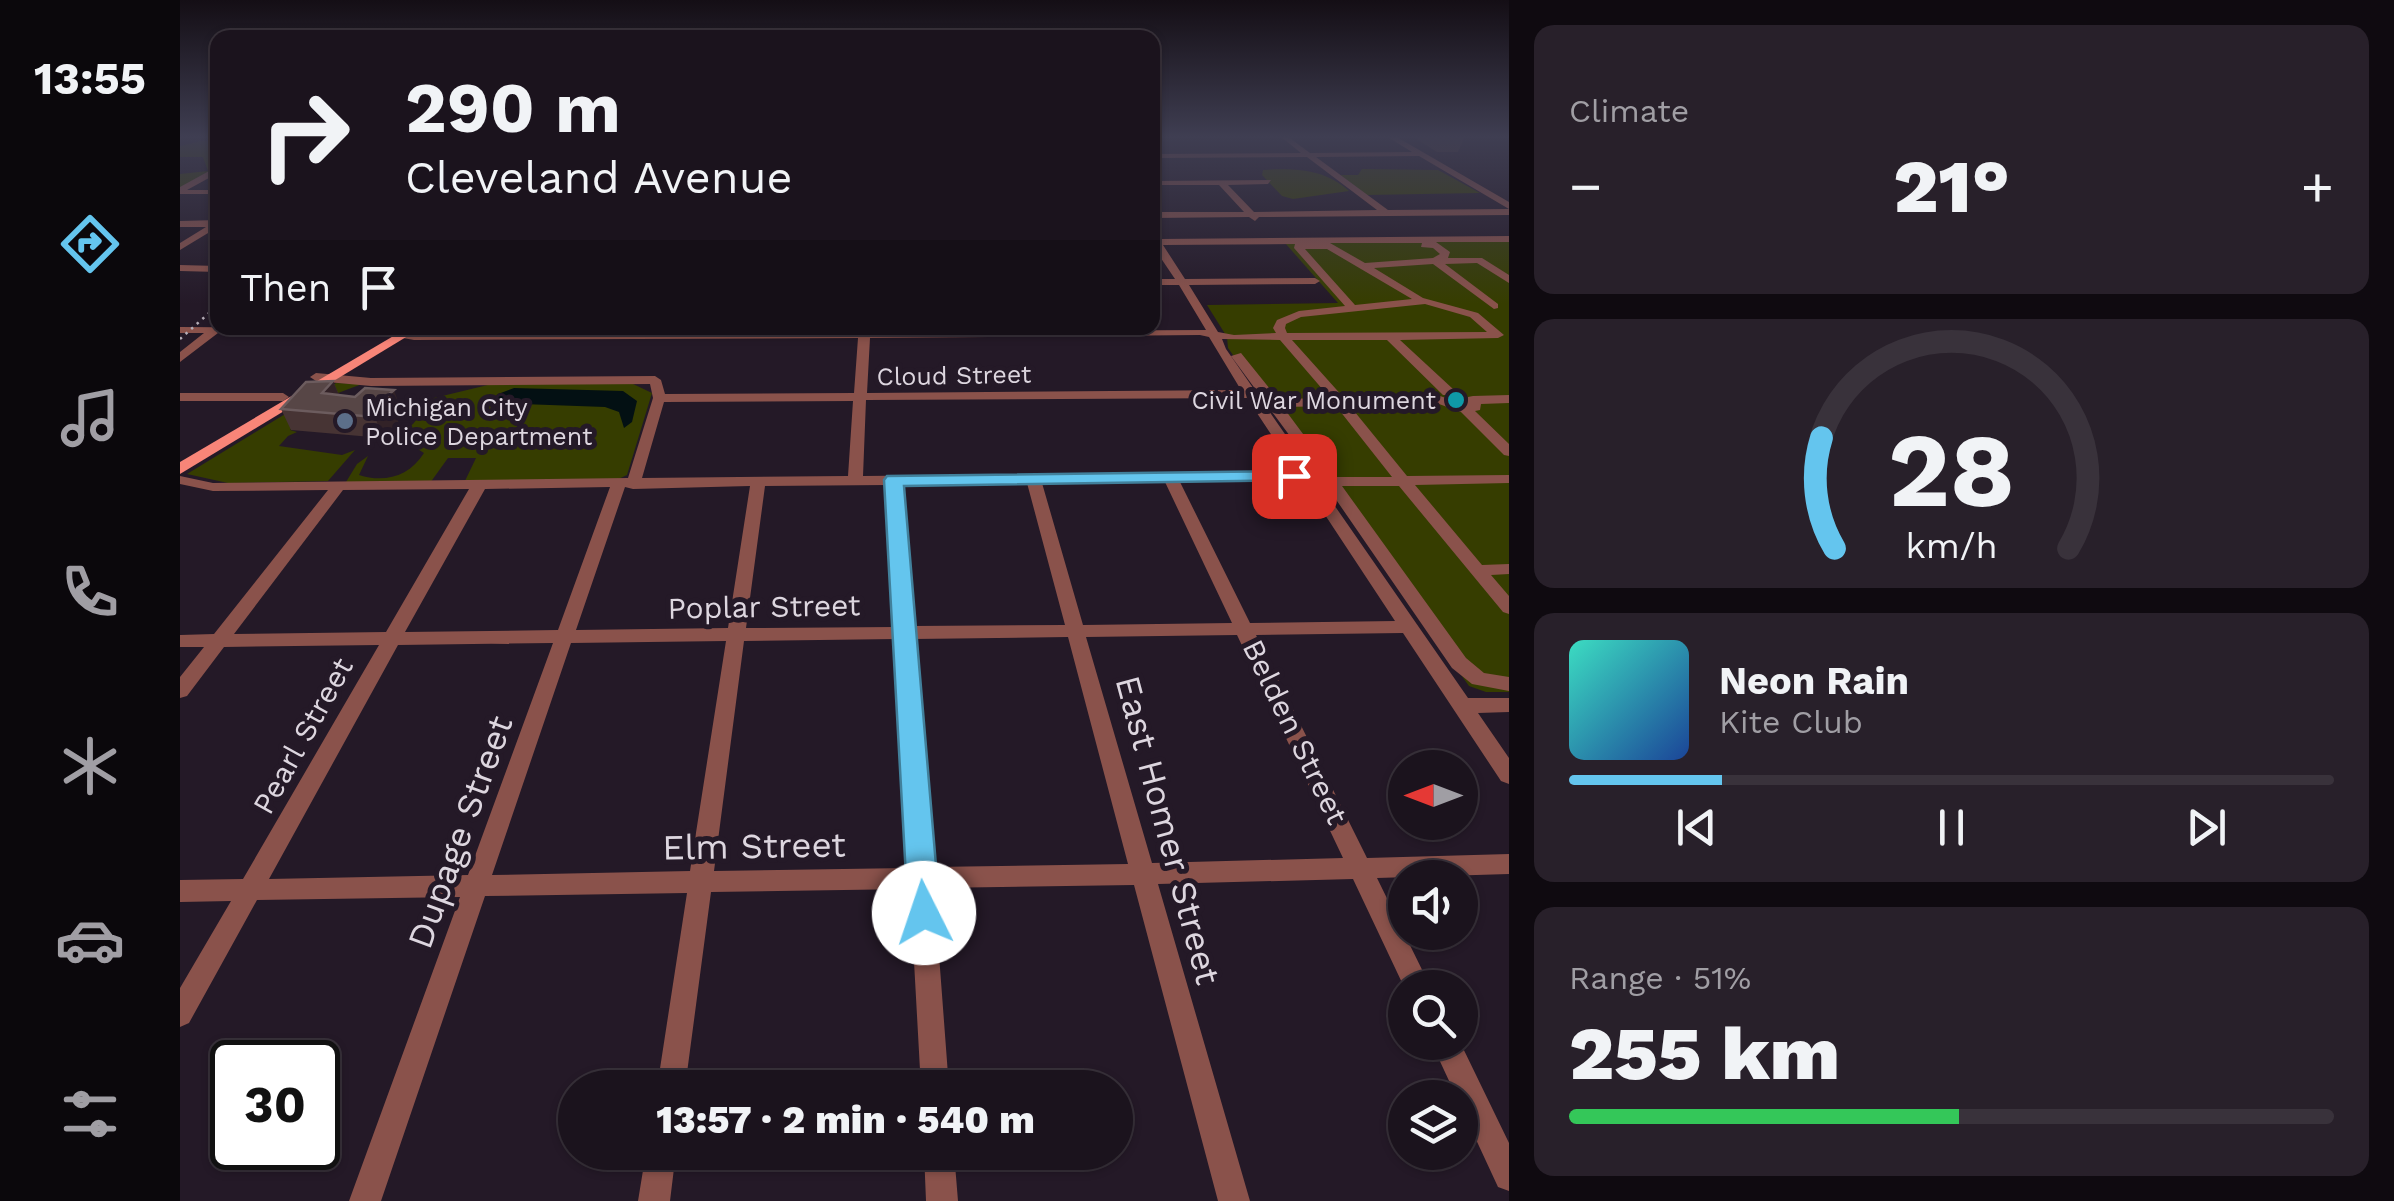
<!DOCTYPE html>
<html lang="en">
<head>
<meta charset="utf-8">
<style>
  body { margin:0; font-family:"Work Sans",sans-serif; background:#28202a; color:#f1f3f6; height:100vh; display:flex; flex-direction:column; font-size:38px; white-space:nowrap }
  * { box-sizing:border-box; margin:0 }
  p { font-size:32px; color:#a09ea4 }
  .icon { flex:none; width:55px; height:55px; fill:none; stroke:currentColor; stroke-width:2; stroke-linecap:round; stroke-linejoin:round }
  .map { position:relative; flex:1; overflow:hidden }
  .drawer { display:flex; flex-direction:column; gap:25px; padding:25px; background:#0f0a10; width:885px }
  .drawer>* { flex:none }
  .top-card { position:absolute; left:30px; top:30px; width:950px; height:305px; border-radius:20px; box-shadow:0 2px 8px #0004,0 0 0 2px #39323b; background:#1b131d; color:#f1f3f6; overflow:hidden }
  .needle { width:65px; rotate:270deg }
  .controls { position:absolute; left:1208px; top:750px; display:grid; gap:20px }
  .controls a { display:grid; place-items:center; width:90px; height:90px; border-radius:50%; background:#1b131d; box-shadow:0 2px 8px #0004,0 0 0 2px #39323b; font-size:50px }
  .speed { position:absolute; left:30px; top:1040px; display:flex; gap:20px; font-size:50px; font-weight:700; text-align:center }
  .speed>* { display:grid; place-content:center; width:130px; height:130px; border-radius:50%; background:#1b131d; box-shadow:0 2px 8px #0004,0 0 0 2px #39323b; line-height:1 }
  .speed .limit { border:5px solid #111; border-radius:15px; background:#fff; color:#111 }
  .pin { position:absolute; display:grid; place-items:center; width:85px; height:85px; color:#fff; margin:-42px; border-radius:20px; box-shadow:0 5px 15px #0006 }
  .me { position:absolute; width:110px; margin:-55px; rotate:356deg; stroke-linejoin:round; filter:drop-shadow(0 0 8px #0008) }
  .turn { display:flex; align-items:center; gap:35px; height:210px; padding:0 30px; font-size:45px }
  .turn .icon { width:130px; height:130px; stroke-width:2.5 }
  .turn b { display:block; font-size:70px; line-height:85px }
  .then { display:flex; align-items:center; height:95px; padding:0 30px; background:#0003; gap:20px; font-size:38px }
  .big { font-size:75px; font-weight:800; line-height:1.1 }
  .drawer .tile { flex:1; display:flex; flex-direction:column; justify-content:center; gap:15px; min-width:0; padding:0 35px; border-radius:20px; background:#28202a }
  .drawer .dial { align-items:center; gap:0 }
  .dial svg { height:260px; overflow:visible; fill:none; stroke:#39323b; stroke-width:7; stroke-linecap:round; text-anchor:middle }
  .dial text { fill:#f1f3f6; stroke:none }
  .song { display:flex; align-items:center; gap:30px }
  .cover { width:120px; height:120px; border-radius:15px; background:linear-gradient(135deg,hsl(170 70% 55%),hsl(220 70% 35%)) }
  .played { height:10px; border-radius:5px; background:linear-gradient(90deg,#64c5ee 20%,#39323b 20%) }
  .keys { display:flex; justify-content:space-around; direction:ltr }
  .heat { display:flex; justify-content:space-between; align-items:center; font-size:55px; direction:ltr }
  .charge { height:15px; border-radius:8px; background:linear-gradient(90deg,#34c759 51%,#39323b 0) }
  .trip { position:absolute; left:378px; top:1070px; width:575px; height:100px; border-radius:50px; background:#1b131d; box-shadow:0 2px 8px #0004,0 0 0 2px #39323b; font-weight:800; line-height:100px; text-align:center }
  main { display:flex; flex:1; min-height:0 }
  .menu { display:flex; flex-direction:column; width:180px; justify-content:space-around; align-items:center; background:#0b080c; color:#a09ea4 }
  .menu .icon { width:70px; height:70px }
  .menu .on { color:#64c5ee }
  .menu b { font-size:45px; color:#f1f3f6 }
  .map>svg:first-child { display:block }
  .green { fill:#363d00 }
  .water { fill:#031013 }
  .lines { fill:none; stroke-linecap:round; stroke-linejoin:round }
  .minor { fill:#8a524b; fill-rule:evenodd }
  .major { fill:#f88578; fill-rule:evenodd }
  .rail { stroke:#b5adb7; stroke-width:2.5; stroke-dasharray:2.5 5; stroke-linecap:butt }
  .wall { fill:#473434 }
  .shaded-wall { fill:#322227 }
  .building { fill:#574646; stroke:#6c5c5e; stroke-width:2.5 }
  .route { fill:#64c5ee; stroke:#41809b; stroke-width:2.5 }
  .culture-dot { fill:#0f9aa8; stroke:#241927; stroke-width:4 }
  .service-dot { fill:#5c6f8a; stroke:#241927; stroke-width:4 }
  .labels { text-anchor:middle; stroke-width:10; stroke-linejoin:round; paint-order:stroke }
  .far-street-label { font-size:25px; fill:#ddd6df; stroke:#241927 }
  .far-poi-label { font-size:25px; fill:#ddd6df; stroke:#241927; text-anchor:end }
  .street-label { font-size:30px; fill:#ddd6df; stroke:#241927 }
  .near-street-label { font-size:35px; fill:#ddd6df; stroke:#241927 }
</style>
</head>
<body>
<main>
<nav class="menu">
<b>13:55</b>
<svg class="icon on" aria-label="directions" viewBox="0 0 24 24"><path d="M12 3l9 9-9 9-9-9zM9 14v-3h6M13 9l2 2-2 2"/></svg>
<svg class="icon" aria-label="music" viewBox="0 0 24 24"><path d="M9 18V5l10-2v13"/><circle cx="6" cy="18" r="3"/><circle cx="16" cy="16" r="3"/></svg>
<svg class="icon" aria-label="phone" viewBox="0 0 24 24"><path d="M5 4h4l2 5-3 2q2 4 5 5l2-3 5 2v4C11 20 4 13 5 4z"/></svg>
<svg class="icon" aria-label="climate" viewBox="0 0 24 24"><path d="M12 3v18M4 7l16 10M4 17L20 7"/></svg>
<svg class="icon" aria-label="car" viewBox="0 0 24 24"><path d="M5 17H2v-5l4-1 3-4h7l3 4 3 1v5h-3M9 17h6M6 11h13"/><circle cx="7" cy="17" r="2"/><circle cx="17" cy="17" r="2"/></svg>
<svg class="icon" aria-label="filters" viewBox="0 0 24 24"><path d="M4 7h16M4 17h16"/><circle cx="9" cy="7" r="2"/><circle cx="15" cy="17" r="2"/></svg>
</nav>
<div class="map">
<svg width="1329" height="1201" viewBox="0 0 1329 1201">
  <rect width="100%" height="100%" fill="#241927"/>
  <path class="green" d="M21,141H37V172L0,189V174L28,171L23,157H0V146Z
    M1182,169L1258,170L1300,193L1186,195L1160,175H1178Z
    M1083,170C1115,168 1145,169 1169,191L1113,199L1102,196L1082,175Z
    M1329,241V692H1306L1289,686L1048,348L1047,337L1027,305L1158,303L1105,243Z
    M156,383L182,384L134,402L110,430L117,432L108,436L99,446L162,455L175,450L148,481L48,483L7,474Z
    M316,383H451L472,393L447,475L432,482L284,483L296,458H268L250,483L166,482L177,464L188,456L179,475C204,483 229,477 244,453L233,446L209,441L233,424L254,398Z"/>
  <path class="water" d="M334,388L443,391L457,401L452,422L444,428L439,412L425,407L312,403L318,394Z"/>
  <g class="lines">
    <path class="minor" d="M1100,136H1107L1130,153L1232,152L1206,136H1215L1329,202V209L1239,156L1136,157L1208,210L1329,209V215L1079,217L1075,221L1069,217L972,218V212H1064L1039,185H972V181L1091,180L1088,184L1048,185L1074,212L1197,210L1127,157L972,158V154L1121,153Z
      M31,170L38,173L7,190H38V194H0V187Z
      M38,220V227L0,250V243L26,227H0V221Z
      M972,232L979,239L1329,236V242H1256L1270,252L1268,258H1302L1329,275V283L1297,263L1265,264L1318,304V308L1314,309L1253,264L1194,268L1243,298L1298,313L1324,335L1318,338L1220,340L1273,389V395H1263L1207,340H1112L1164,398L1260,396L1287,405L1288,397L1293,396L1329,395V403L1301,404L1300,410L1295,411L1329,444V456L1324,455L1281,412L1259,404L1170,406L1227,476L1329,475V483L1235,485L1302,565L1329,564V574L1311,575L1329,596V614L1323,612L1219,486H1162L1286,658L1304,673L1329,677V691L1292,684L1272,668L1146,485L1051,356L1061,353L1098,399L1150,398L1100,340L1042,339L1046,349L1288,698H1329V712L1298,713L1329,758V784L1321,781L1223,633L1076,635L1187,858L1329,854V874L1197,878L1251,988L1225,989L1173,879L978,884L1070,1201H1038L954,885L754,888L769,1088H741L730,889L531,892L505,1088H477L507,893L305,896L201,1201H169L280,897L77,900L9,1023L0,1027V988L51,901L0,902V880L63,879L199,645L44,647L7,696L0,698V677L24,647H0V635L34,634L148,490L33,491L0,484V476L33,483L448,478L473,398L470,384L191,386L136,381L130,377L136,373L191,378L475,376L481,380L485,394L674,393L678,338L234,340L190,332L38,333L0,362V352L24,333H0V327L201,328L234,334L1026,330L999,285H972V279H995L972,245ZM1150,243H1242L1241,247L1253,248L1260,254L1253,258L1185,263ZM1115,244L1114,248L1165,306L1119,311L1097,320L1093,328L1096,333L1054,335L1038,332L1009,285L1135,284L1140,281L1135,278L1005,279L983,245ZM1125,249H1147L1232,299L1175,305ZM1245,304L1290,317L1307,332L1107,333L1105,328L1106,324L1121,317ZM1020,335L1029,337L1061,390L687,393L690,338ZM1067,398L1116,472L683,476L686,400ZM673,401L668,476L462,478L484,402ZM1156,406L1212,477H1155L1103,407ZM1122,480L1215,621L1070,623L1000,482ZM985,482L1052,623L903,625L862,483ZM847,483L885,625L733,626L722,485ZM707,485L715,627L566,628L585,486ZM570,486L548,628L396,630L445,487L453,489ZM430,487L378,630L225,632L305,489ZM289,489L206,632L54,634L163,490ZM1057,635L1163,858L972,863L906,637ZM888,637L948,864L752,867L734,639ZM716,639L728,868L534,871L564,641ZM546,641L510,871L312,875L391,643ZM373,643L288,875L89,879L218,645Z
      M0,265L38,266V272L0,271Z
      M0,393H103L109,397L103,401H0Z
      M1251,1042H1280L1329,1143V1191L1318,1187L1280,1105V1098H1277Z
      M466,1152H496L490,1201H458Z
      M744,1152H774L778,1201H746Z"/>
    <path class="major" d="M227,328H241L0,474V462Z"/>
    <path class="rail" d="M0,137L8,136
      M0,339L38,305"/>
  </g>
  <path class="wall" d="M1232,136H1285L1278,152H1257Z
    M153,381L159,395L221,411L216,416L219,424L203,438L111,430L101,409Z"/>
  <path class="shaded-wall" d="M153,381L162,402L151,414L142,393Z
    M214,390L221,411L216,416L219,424L203,438L195,417L200,402Z"/>
  <path class="building" d="M153,381L142,393L175,397L185,388L214,390L200,402L211,403L195,417L101,409L126,382Z"/>
  <linearGradient id="sky" x2="0" y2="1"><stop stop-color="#140e15"/><stop offset="0.45" stop-color="#3f3e52"/><stop offset="1" stop-color="#3f3e52" stop-opacity="0"/></linearGradient>
  <rect width="1329" height="304" fill="url(#sky)"/>
  <path class="route" d="M1114,471L1124,476L1121,480L724,486L760,913L756,923L744,927L733,923L728,913L704,480L707,476Z"/>
  <circle class="culture-dot" cx="1276" cy="400" r="10"/>
  <circle class="service-dot" cx="165" cy="421" r="10"/>
  <g class="labels">
    <g class="far-street-label">
      <text transform="translate(774 375) rotate(-1)" y="9">Cloud Street</text>
    </g>
    <g class="far-poi-label">
      <text x="1256" y="409">Civil War Monument</text>
      <text x="185" y="416" text-anchor="start">Michigan City<tspan x="185" dy="29">Police Department</tspan></text>
    </g>
    <g class="street-label">
      <text transform="translate(584 607) rotate(-1)" y="10">Poplar Street</text>
      <text transform="translate(1115 732) rotate(64)" y="10">Belden Street</text>
      <text transform="translate(123 736) rotate(-61)" y="10">Pearl Street</text>
    </g>
    <g class="near-street-label">
      <text transform="translate(988 830) rotate(75)" y="12">East Homer Street</text>
      <text transform="translate(280 832) rotate(-70)" y="12">Dupage Street</text>
      <text transform="translate(574 846) rotate(-1)" y="12">Elm Street</text>
    </g>
  </g>
</svg>
<div class="controls">
<a><svg class="needle" viewBox="-14 -14 28 28"><path d="M0-13l5 13h-10z" fill="#e53935"/><path d="M0 13l5-13h-10z" fill="#a09ea4"/></svg></a>
<a><svg class="icon" aria-label="sound" viewBox="0 0 24 24"><path d="M4 9h4l5-4v14l-5-4H4zM17 9q2 3 0 6"/></svg></a>
<a><svg class="icon" aria-label="search" viewBox="0 0 24 24"><circle cx="10" cy="10" r="6"/><path d="M15 15l6 6"/></svg></a>
<a><svg class="icon" aria-label="layers" viewBox="0 0 24 24"><path d="M12 4l9 5-9 5-9-5zM3 14l9 5 9-5"/></svg></a>
</div>
<div class="speed"><div class="limit">30</div></div>
<div class="pin" style="left:1114px;top:476px;background:#d93025"><svg class="icon" aria-label="arrive" viewBox="0 0 24 24"><path d="M6 21V4h12l-3 4 3 4H6"/></svg></div>
<svg class="me" style="left:744px;top:913px" viewBox="-20 -20 40 40"><circle r="19" fill="#fff"/><path d="M0-13L10 11 0 6-10 11z" fill="#64c5ee"/></svg>
<div class="trip">13:57 · 2 min · 540 m</div>
<div class="top-card">
<div class="turn"><svg class="icon" aria-label="right" viewBox="0 0 24 24"><path d="M7 20v-9h11M14 6l5 5-5 5"/></svg><div><b>290 m</b>Cleveland Avenue</div></div>
<div class="then">Then<svg class="icon" aria-label="arrive" viewBox="0 0 24 24"><path d="M6 21V4h12l-3 4 3 4H6"/></svg></div>
</div>
</div>
<section class="drawer">
<div class="tile"><p>Climate</p>
<div class="heat"><a>−</a><b class="big">21°</b><a>+</a></div>
</div>
<div class="tile dial"><svg viewBox="0 0 100 80">
<path d="M14 69A42 42 0 1 1 86 69"/>
<path d="M14 69A42 42 0 0 1 10 35" stroke="#64c5ee"/>
<text x="50" y="56" font-size="32" font-weight="700">28</text>
<text x="50" y="72" font-size="11">km/h</text>
</svg></div>
<div class="tile">
<div class="song"><i class="cover"></i><div><b>Neon Rain</b><p>Kite Club</p></div></div>
<div class="played"></div>
<div class="keys"><svg class="icon" aria-label="previous" viewBox="0 0 24 24"><path d="M18 5L8 12l10 7zM5 5v14"/></svg><svg class="icon" aria-label="pause" viewBox="0 0 24 24"><path d="M8 5v14M16 5v14"/></svg><svg class="icon" aria-label="next" viewBox="0 0 24 24"><path d="M6 5l10 7-10 7zM19 5v14"/></svg></div>
</div>
<div class="tile"><p>Range · 51%</p><b class="big">255 km</b><div class="charge"></div></div>
</section>
</main>
</body>
</html>
